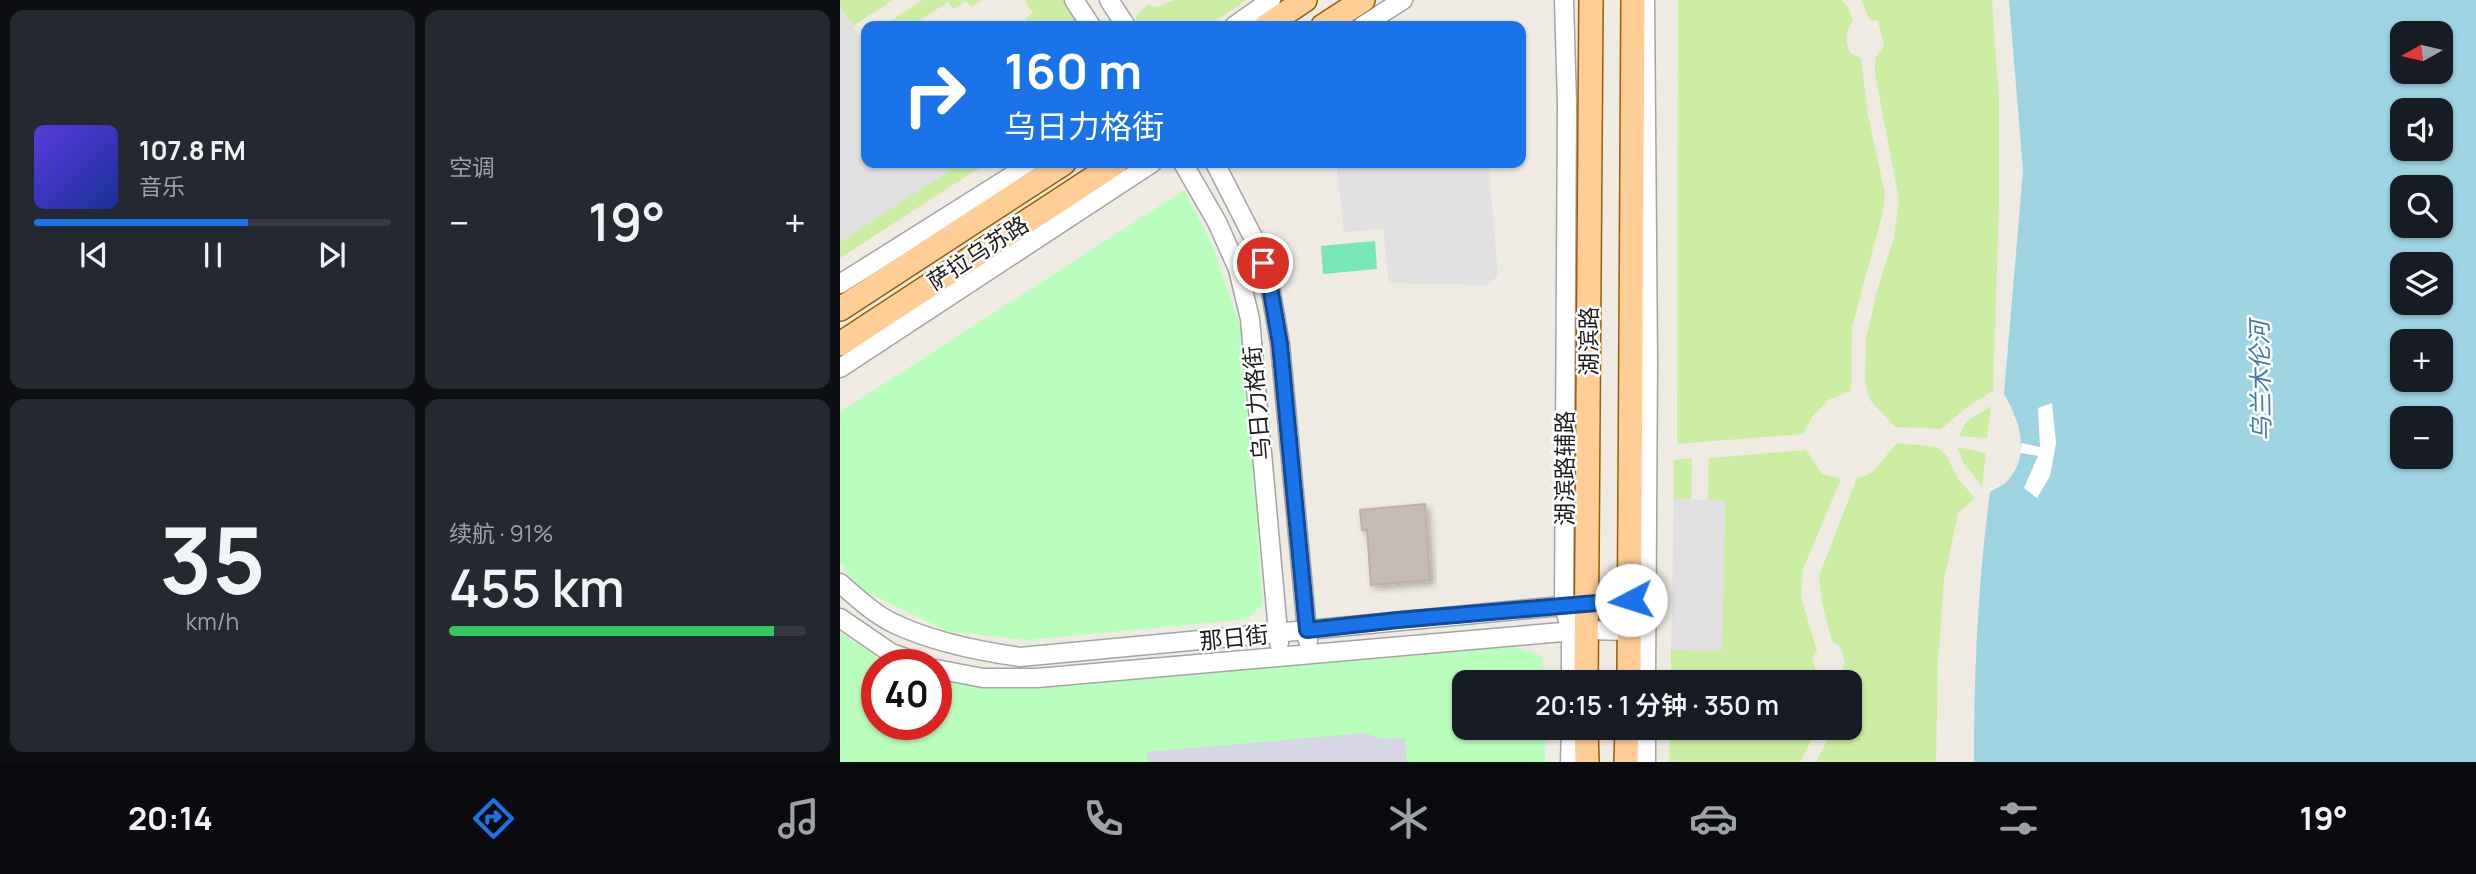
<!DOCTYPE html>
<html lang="zh">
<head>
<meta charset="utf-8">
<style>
  body { margin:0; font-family:Manrope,"Noto Sans SC",sans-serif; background:#242831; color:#f1f3f6; height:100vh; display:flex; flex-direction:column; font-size:26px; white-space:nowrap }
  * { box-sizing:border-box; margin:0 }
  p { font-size:23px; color:#9ea1a6 }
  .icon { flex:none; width:38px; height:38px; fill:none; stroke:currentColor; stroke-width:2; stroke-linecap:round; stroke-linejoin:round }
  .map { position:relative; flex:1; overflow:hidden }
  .panel { display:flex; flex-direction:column; gap:10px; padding:10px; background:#0d0f14; width:840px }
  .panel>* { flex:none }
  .top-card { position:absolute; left:21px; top:21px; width:665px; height:147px; border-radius:14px; box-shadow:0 2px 5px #0004; background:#1a73e8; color:#fff; overflow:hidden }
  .needle { width:46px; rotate:262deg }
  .controls { position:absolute; left:1550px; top:21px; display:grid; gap:14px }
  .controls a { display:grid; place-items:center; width:63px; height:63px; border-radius:14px; background:#171b24; box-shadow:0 2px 5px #0004; font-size:35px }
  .speed { position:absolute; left:21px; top:649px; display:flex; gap:14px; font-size:35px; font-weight:700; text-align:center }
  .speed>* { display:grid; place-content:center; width:91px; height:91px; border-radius:50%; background:#171b24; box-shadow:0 2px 5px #0004; line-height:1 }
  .speed .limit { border:10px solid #d22; background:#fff; color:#111 }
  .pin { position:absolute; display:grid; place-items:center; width:60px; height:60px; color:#fff; margin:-30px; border:4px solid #fff; border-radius:50%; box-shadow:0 2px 7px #0007 }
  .me { position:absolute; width:77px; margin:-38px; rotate:265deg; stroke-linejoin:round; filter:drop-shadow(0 0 5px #0008) }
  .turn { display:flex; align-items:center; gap:24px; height:147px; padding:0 28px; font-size:32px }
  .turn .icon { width:91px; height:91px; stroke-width:2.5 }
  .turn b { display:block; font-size:49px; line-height:60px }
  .big { font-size:52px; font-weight:600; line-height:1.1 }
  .panel .card { flex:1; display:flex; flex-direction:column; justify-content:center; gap:10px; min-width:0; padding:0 24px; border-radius:14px; background:#242831 }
  .panel .dial { align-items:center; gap:0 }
  .dial b { font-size:91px; line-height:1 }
  .song { display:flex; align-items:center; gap:21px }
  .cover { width:84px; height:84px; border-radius:10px; background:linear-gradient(135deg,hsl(250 70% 55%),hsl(230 70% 35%)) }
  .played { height:7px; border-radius:4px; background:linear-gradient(90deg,#1a73e8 60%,#363941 60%) }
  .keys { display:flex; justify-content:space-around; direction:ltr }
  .heat { display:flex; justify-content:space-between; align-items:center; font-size:38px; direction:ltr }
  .charge { height:10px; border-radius:5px; background:linear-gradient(90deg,#34c759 91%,#363941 0) }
  .panel .tiles { flex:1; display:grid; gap:10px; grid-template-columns:repeat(2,1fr) }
  .trip { position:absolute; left:612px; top:670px; width:410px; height:70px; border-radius:14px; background:#171b24; box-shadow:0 2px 5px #0004; font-weight:600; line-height:70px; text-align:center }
  .dock { display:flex; height:112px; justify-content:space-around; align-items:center; background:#090b0e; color:#9ea1a6 }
  .dock .icon { width:49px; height:49px }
  .dock .current { color:#1a73e8 }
  .dock b { font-size:32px; color:#f1f3f6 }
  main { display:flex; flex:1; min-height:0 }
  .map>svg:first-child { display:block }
  .grass { fill:#cbeea3 }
  .park { fill:#bafebd }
  .pitch { fill:#78e6b7 }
  .parking { fill:#e1e1e1 }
  .plaza { fill:#d6d6e5 }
  .water { fill:#9ed4e1; fill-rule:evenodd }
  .pier { fill:#fff }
  .building { fill:#c7bcb5; stroke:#c2afa3; stroke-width:2; filter:url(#shadow) }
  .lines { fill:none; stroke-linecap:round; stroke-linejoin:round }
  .minor-casing { stroke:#a4a4a4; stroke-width:21 }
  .major-casing { stroke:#965f00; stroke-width:26 }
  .minor { stroke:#fff; stroke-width:18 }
  .major { stroke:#ffce97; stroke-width:23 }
  .route-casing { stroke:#114b97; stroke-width:18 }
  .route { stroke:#1a73e8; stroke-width:12 }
  .labels { text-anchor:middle; stroke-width:5; stroke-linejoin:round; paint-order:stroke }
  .street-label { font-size:23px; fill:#1d1d1d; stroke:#fff }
  .water-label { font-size:24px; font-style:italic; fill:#407aac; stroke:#fff }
</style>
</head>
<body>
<main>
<section class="panel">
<div class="tiles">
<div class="card">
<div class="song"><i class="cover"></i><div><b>107.8 FM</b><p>音乐</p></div></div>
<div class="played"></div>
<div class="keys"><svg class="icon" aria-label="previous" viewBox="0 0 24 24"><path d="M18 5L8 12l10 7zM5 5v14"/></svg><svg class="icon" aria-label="pause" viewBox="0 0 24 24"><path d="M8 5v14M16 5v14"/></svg><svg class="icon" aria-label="next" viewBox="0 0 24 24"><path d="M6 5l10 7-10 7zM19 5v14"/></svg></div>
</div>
<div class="card"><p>空调</p>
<div class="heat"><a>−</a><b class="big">19°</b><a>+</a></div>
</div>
<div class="card dial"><b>35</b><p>km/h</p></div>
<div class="card"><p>续航 · 91%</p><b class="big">455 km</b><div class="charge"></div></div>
</div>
</section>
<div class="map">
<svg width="1636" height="762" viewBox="0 0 1636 762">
  <defs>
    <filter id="shadow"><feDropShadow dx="3.5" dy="3.5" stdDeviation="3.5" flood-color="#0004"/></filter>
  </defs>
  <rect width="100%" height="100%" fill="#efeae2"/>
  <path class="grass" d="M0,0H53L13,26L0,7Z
    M82,0H142L131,7L126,1L113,9L108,2L74,24L75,26H43Z
    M187,0H224L241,26H192L186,18L193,13L185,1Z
    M335,0H407L367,26H300L295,17L307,5L318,7Z
    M838,0H1002L1008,7L1013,21C1005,32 1005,40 1010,53L1021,58L1028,115L1045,194L1043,212L1012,327L1011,391L988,400L972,417L963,434L837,444Z
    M1021,0H1152L1159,100V203L1153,391L1130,405L1101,429L1055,427L1030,400L1025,380L1026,339L1037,291L1054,237L1059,200L1035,74V58L1044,46L1038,21L1030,20Z
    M103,163H147L0,258V242L108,171Z
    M1151,406L1147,438L1119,436L1126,422Z
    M1058,443L1096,447L1106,455L1118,479L1135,498L1118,513L1104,580L1098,659L1096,762H976L994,728H1010V682H999V675L1002,672L1005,662L1001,648L992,641L982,603L979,576L1017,478C1039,475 1043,455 1058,443Z
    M1117,447L1146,453L1142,486L1124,464Z
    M966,450L982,474L1001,479L963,569L961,597L977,651L972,658L976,671L985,675L988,682H831V650L882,651L885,500H868L869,458Z
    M852,458L851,499H834V460Z
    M830,728H978L960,762H829Z"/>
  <path class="park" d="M344,190L373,246L404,338L423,604L407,619L188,640L107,631L21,589L0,564V412Z
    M0,632L50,665H37V724H96V677L144,687L673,646L702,656L706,682H625V728H706L705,762H0Z"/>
  <path class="pitch" d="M535,241L537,269L483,274L481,246Z"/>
  <path class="parking" d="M0,7L26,45V163H103L109,171L0,242Z
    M496,163H646L649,170L658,276L646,285L549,283L543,229L504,232Z
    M834,499L885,500L882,651L831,650Z"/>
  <path class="plaza" d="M525,733L541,739L565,738L567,762H308L307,752Z"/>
  <path class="water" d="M1169,0H1636V762H1134C1134,671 1138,581 1150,492C1156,488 1165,485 1169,479C1191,453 1179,420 1164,394L1183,171ZM1563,33H1601V72H1563ZM1563,110H1601V149H1563ZM1563,187H1601V226H1563ZM1563,264H1601V303H1563ZM1563,341H1601V380H1563ZM1563,418H1601V457H1563Z"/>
  <path class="pier" d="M1212,403L1216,443L1210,476L1197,498L1184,488L1198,456L1180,453L1182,443L1200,447L1198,408Z"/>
  <path class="building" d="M585,504L590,580L531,585L527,530H522L520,510Z"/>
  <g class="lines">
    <g class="minor-casing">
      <path id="minor" d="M234,0L251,26
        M269,0L286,26
        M724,0L727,104L724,606L731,632V682
        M805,0L808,361L806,682
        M394,26L431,0
        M522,26L563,0
        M343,163L377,222L398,269L410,319L439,643
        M375,163L417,245L429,281L440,344L468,641
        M0,284L192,163
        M0,368L312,163
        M0,583C16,597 34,614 53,623C92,642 138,651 180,657L806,598
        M0,618L51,653L85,665
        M96,669L143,678H197L745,630L791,631L806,628
        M730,762L731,728
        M806,762V728"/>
    </g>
    <g class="major-casing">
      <path id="major" d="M426,26L465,0
        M483,26L523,0
        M0,309L224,163
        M0,344L276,163
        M746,682L751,0
        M789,682L793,0
        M746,728L747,762
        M786,762L787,728"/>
    </g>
    <use href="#minor" class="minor"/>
    <use href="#major" class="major"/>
  </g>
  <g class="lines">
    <g class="route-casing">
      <path id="route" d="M423,263L429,281L440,344L467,630L558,620L791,600"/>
    </g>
    <use href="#route" class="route"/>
  </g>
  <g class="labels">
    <g class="street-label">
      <text transform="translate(138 253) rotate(-33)" y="8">萨拉乌苏路</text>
      <text transform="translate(749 341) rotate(-90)" y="8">湖滨路</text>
      <text transform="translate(417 403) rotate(-95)" y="8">乌日力格街</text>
      <text transform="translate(725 468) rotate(-90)" y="8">湖滨路辅路</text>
      <text transform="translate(394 638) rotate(-6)" y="8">那日街</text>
    </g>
    <g class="water-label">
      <text transform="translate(1421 381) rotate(-91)" y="8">乌兰木伦河</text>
    </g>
  </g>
</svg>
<div class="controls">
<a><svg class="needle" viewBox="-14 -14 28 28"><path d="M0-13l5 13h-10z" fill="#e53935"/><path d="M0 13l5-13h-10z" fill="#9ea1a6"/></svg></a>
<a><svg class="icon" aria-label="sound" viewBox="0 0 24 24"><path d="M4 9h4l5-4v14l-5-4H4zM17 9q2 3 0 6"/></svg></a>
<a><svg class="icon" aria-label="search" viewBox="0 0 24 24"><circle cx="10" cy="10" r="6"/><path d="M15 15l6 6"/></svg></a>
<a><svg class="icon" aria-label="layers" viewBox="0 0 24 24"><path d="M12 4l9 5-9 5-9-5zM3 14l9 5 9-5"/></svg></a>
<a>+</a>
<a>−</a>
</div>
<div class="speed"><div class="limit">40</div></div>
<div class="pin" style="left:423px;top:263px;background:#d93025"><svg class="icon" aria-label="arrive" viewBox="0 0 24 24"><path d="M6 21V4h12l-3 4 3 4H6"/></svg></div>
<svg class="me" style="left:791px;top:600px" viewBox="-20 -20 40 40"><circle r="19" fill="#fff"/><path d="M0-13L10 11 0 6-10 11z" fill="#1a73e8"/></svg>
<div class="trip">20:15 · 1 分钟 · 350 m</div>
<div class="top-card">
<div class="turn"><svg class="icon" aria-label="right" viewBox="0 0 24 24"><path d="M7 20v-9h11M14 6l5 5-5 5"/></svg><div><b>160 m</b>乌日力格街</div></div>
</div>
</div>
</main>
<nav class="dock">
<b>20:14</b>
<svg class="icon current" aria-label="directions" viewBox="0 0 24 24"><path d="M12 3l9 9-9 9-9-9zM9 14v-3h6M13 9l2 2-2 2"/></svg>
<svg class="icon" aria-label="music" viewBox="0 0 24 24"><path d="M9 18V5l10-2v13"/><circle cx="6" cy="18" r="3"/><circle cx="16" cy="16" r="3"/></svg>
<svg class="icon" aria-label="phone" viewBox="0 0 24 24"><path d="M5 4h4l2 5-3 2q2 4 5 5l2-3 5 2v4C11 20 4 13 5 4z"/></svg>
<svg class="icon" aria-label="climate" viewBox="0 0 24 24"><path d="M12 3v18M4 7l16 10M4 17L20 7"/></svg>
<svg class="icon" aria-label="car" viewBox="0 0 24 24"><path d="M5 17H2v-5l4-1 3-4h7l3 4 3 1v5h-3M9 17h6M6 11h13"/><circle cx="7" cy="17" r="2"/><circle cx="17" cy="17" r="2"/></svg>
<svg class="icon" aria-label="filters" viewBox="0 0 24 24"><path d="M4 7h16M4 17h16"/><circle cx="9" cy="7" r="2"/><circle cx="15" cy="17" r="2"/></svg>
<b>19°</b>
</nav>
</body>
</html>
